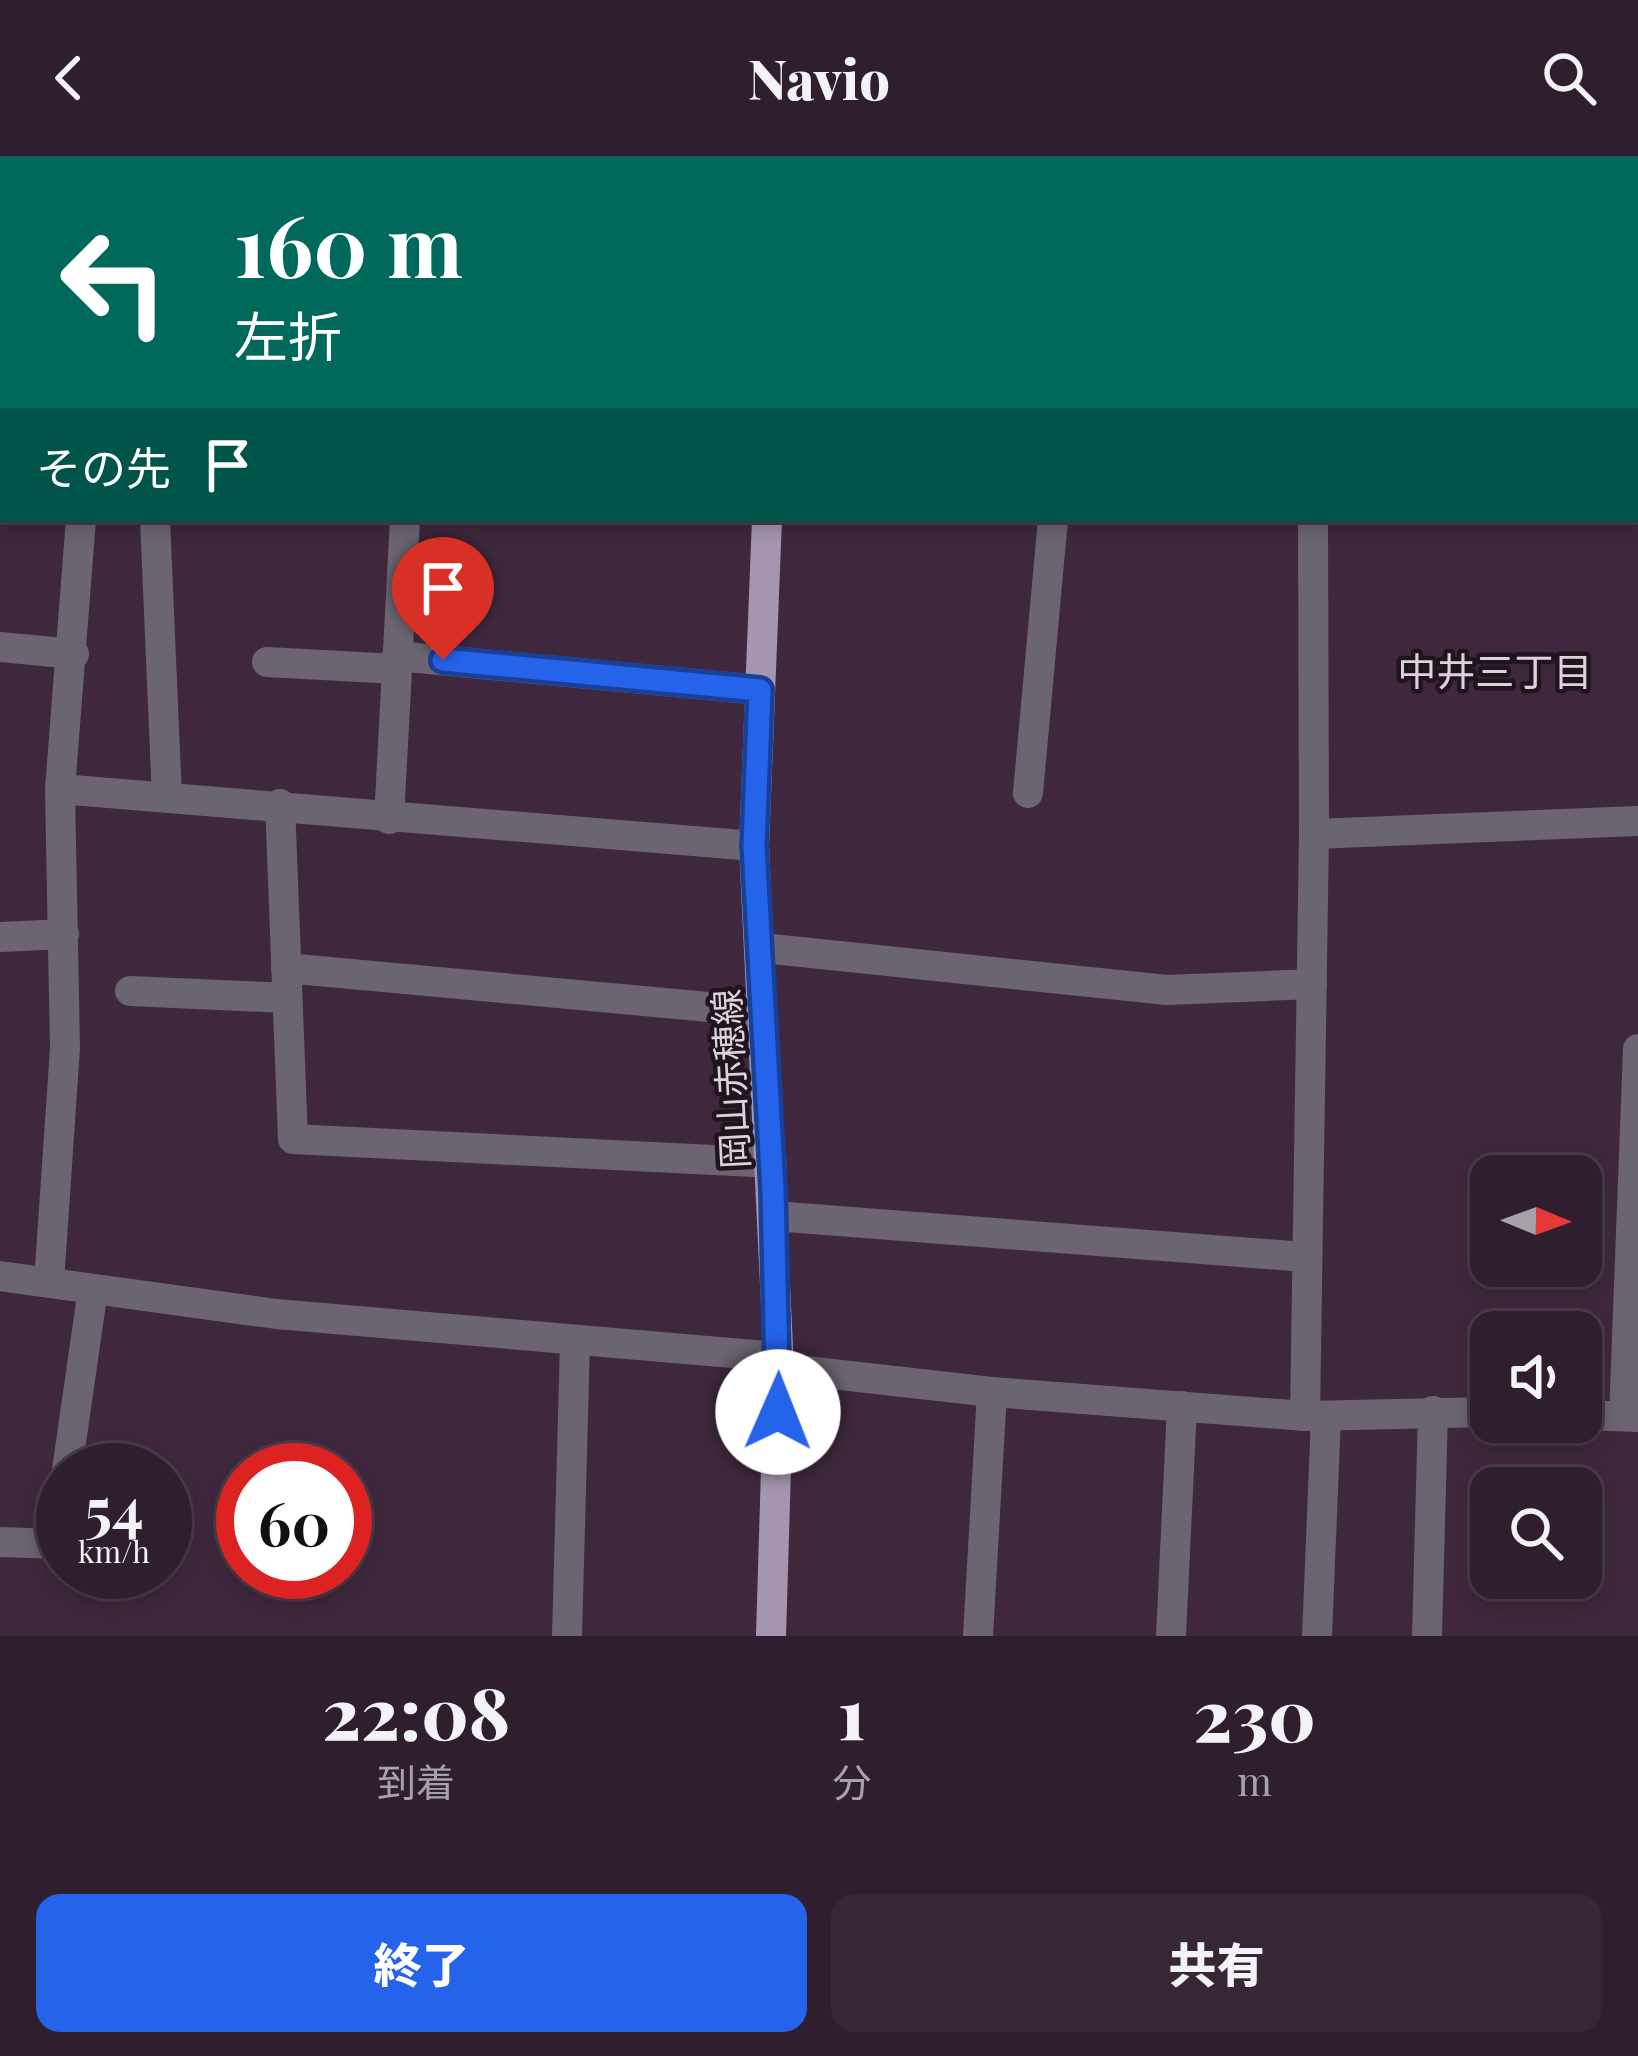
<!DOCTYPE html>
<html lang="ja">
<head>
<meta charset="utf-8">
<style>
  body { margin:0; font-family:"Playfair Display","Noto Sans JP",serif; background:#372736; color:#f1f3f6; height:100vh; display:flex; flex-direction:column; font-size:45px; white-space:nowrap }
  * { box-sizing:border-box; margin:0 }
  p { font-size:39px; color:#a7a2aa }
  .icon { flex:none; width:66px; height:66px; fill:none; stroke:currentColor; stroke-width:2; stroke-linecap:round; stroke-linejoin:round }
  .map { position:relative; height:1480px; overflow:hidden }
  .side { display:flex; flex-direction:column; background:#2f1e2e; flex:1 }
  .side>* { flex:none }
  .guide { position:absolute; left:0px; top:0px; width:1638px; height:366px; box-shadow:0 6px 18px #0003,0 0 0 3px #4a3c4a; background:#00695c; color:#fff; overflow:hidden }
  .needle { width:78px; rotate:91deg }
  .buttons { position:absolute; left:1470px; top:999px; display:grid; gap:24px }
  .buttons a { display:grid; place-items:center; width:132px; height:132px; border-radius:24px; background:#2f1e2e; box-shadow:0 6px 18px #0003,0 0 0 3px #4a3c4a; font-size:60px }
  .speed { position:absolute; left:36px; top:1287px; display:flex; gap:24px; font-size:60px; font-weight:700; text-align:center }
  .speed>* { display:grid; place-content:center; width:156px; height:156px; border-radius:50%; background:#2f1e2e; box-shadow:0 6px 18px #0003,0 0 0 3px #4a3c4a; line-height:1 }
  .speed small { font-size:30px; font-weight:400 }
  .speed .limit { border:18px solid #d22; background:#fff; color:#111 }
  .pin { position:absolute; display:grid; place-items:center; width:102px; height:102px; color:#fff; margin:-123px -51px; border-radius:50% 50% 50% 0; rotate:-45deg; box-shadow:0 0 12px #0007 }
  .pin .icon { rotate:45deg }
  .me { position:absolute; width:132px; margin:-66px; rotate:1deg; stroke-linejoin:round; filter:drop-shadow(0 0 9px #0008) }
  .turn { display:flex; align-items:center; gap:42px; height:252px; padding:0 36px; font-size:54px }
  .turn .icon { width:156px; height:156px; stroke-width:2.5 }
  .turn b { display:block; font-size:84px; line-height:102px }
  .then { display:flex; align-items:center; height:114px; padding:0 36px; background:#0003; gap:24px; font-size:45px }
  .eta { display:flex; justify-content:space-evenly; align-items:center; height:204px; text-align:center }
  .eta b { font-size:72px; font-weight:800; line-height:84px }
  .cta { display:flex; gap:24px; margin-top:auto; padding:24px 36px }
  .cta a { flex:1; height:138px; border-radius:24px; background:#2563eb; color:#fff; font-size:48px; font-weight:800; line-height:138px; text-align:center }
  .cta a+a { background:#372736; color:#f1f3f6 }
  header { display:flex; justify-content:space-between; align-items:center; height:156px; padding:0 36px; background:#2f1e2e; font-size:54px; font-weight:800 }
  .map>svg:first-child { display:block }
</style>
</head>
<body>
<header><svg class="icon" aria-label="back" viewBox="0 0 24 24"><path d="M15 5l-7 7 7 7"/></svg>Navio<svg class="icon" aria-label="search" viewBox="0 0 24 24"><circle cx="10" cy="10" r="6"/><path d="M15 15l6 6"/></svg></header>
<div class="map">
<svg width="1638" height="1480" viewBox="0 0 1638 1480">
  <rect width="100%" height="100%" fill="#3f283d"/>
  <g fill="none" stroke-linecap="round" stroke-linejoin="round">
    <!-- street -->
    <g stroke="#6b6471" stroke-width="30">
      <path d="M1305,0V3"/>
      <path d="M49,3V0"/>
      <path d="M472,3V0"/>
      <path d="M0,68H3"/>
      <path d="M1635,211H1638"/>
      <path d="M81,363L60,633L754,690"/>
      <path d="M155,363L167,642"/>
      <path d="M0,491L74,498"/>
      <path d="M397,500L760,534"/>
      <path d="M267,506L397,513"/>
      <path d="M1028,637L1053,363"/>
      <path d="M280,648L293,983L772,1007"/>
      <path d="M389,663L405,363"/>
      <path d="M1314,678L1638,665"/>
      <path d="M0,781L64,778"/>
      <path d="M762,792L1167,834L1312,828"/>
      <path d="M286,812L763,856"/>
      <path d="M130,835L287,842"/>
      <path d="M774,1060L1305,1101"/>
      <path d="M0,1120L276,1158L779,1201"/>
      <path d="M49,1126L65,892L60,633"/>
      <path d="M779,1212L992,1236L1305,1260L1491,1256"/>
      <path d="M1581,1259L1638,1261"/>
      <path d="M1305,1260L1314,678L1313,363"/>
      <path d="M1624,1260L1638,893"/>
      <path d="M67,1314L93,1133"/>
      <path d="M0,1386L57,1388L63,1344"/>
      <path d="M567,1480L575,1187"/>
      <path d="M978,1480L992,1236"/>
      <path d="M1171,1480L1182,1250"/>
      <path d="M1317,1480L1326,1260"/>
      <path d="M1427,1480L1433,1255"/>
    </g>
    <!-- primary -->
    <g stroke="#a595b0" stroke-width="30">
      <path d="M779,3V0"/>
      <path d="M767,363L754,690L779,1212L771,1480"/>
    </g>
  </g>
  <g fill="none" stroke-linecap="round" stroke-linejoin="round">
    <!-- route casing -->
    <g stroke="#184099" stroke-width="30">
      <path id="route" d="M443,504L760,534L754,690L773,1034L778,1256"/>
    </g>
    <!-- route -->
    <use href="#route" stroke="#2563eb" stroke-width="21"/>
  </g>
  <g text-anchor="middle" dominant-baseline="central" stroke-width="9" stroke-linejoin="round" paint-order="stroke">
    <!-- street labels -->
    <g font-size="36" fill="#dfd0dd" stroke="#20151e">
      <text transform="translate(729 923) rotate(-93)">岡山赤穂線</text>
    </g>
    <!-- neighbourhood labels -->
    <g font-size="39" fill="#dfd0dd" stroke="#20151e">
      <text x="1495" y="514">中井三丁目</text>
    </g>
  </g>
</svg>
<div class="buttons">
<a><svg class="needle" viewBox="-14 -14 28 28"><path d="M0-13l5 13h-10z" fill="#e53935"/><path d="M0 13l5-13h-10z" fill="#a7a2aa"/></svg></a>
<a><svg class="icon" aria-label="sound" viewBox="0 0 24 24"><path d="M4 9h4l5-4v14l-5-4H4zM17 9q2 3 0 6"/></svg></a>
<a><svg class="icon" aria-label="search" viewBox="0 0 24 24"><circle cx="10" cy="10" r="6"/><path d="M15 15l6 6"/></svg></a>
</div>
<div class="speed"><div>54<small>km/h</small></div><div class="limit">60</div></div>
<div class="pin" style="left:443px;top:504px;background:#d93025"><svg class="icon" aria-label="arrive" viewBox="0 0 24 24"><path d="M6 21V4h12l-3 4 3 4H6"/></svg></div>
<svg class="me" style="left:778px;top:1256px" viewBox="-20 -20 40 40"><circle r="19" fill="#fff"/><path d="M0-13L10 11 0 6-10 11z" fill="#2563eb"/></svg>
<div class="guide">
<div class="turn"><svg class="icon" aria-label="left" viewBox="0 0 24 24"><path d="M17 20v-9H6M10 6l-5 5 5 5"/></svg><div><b>160 m</b>左折</div></div>
<div class="then">その先<svg class="icon" aria-label="arrive" viewBox="0 0 24 24"><path d="M6 21V4h12l-3 4 3 4H6"/></svg></div>
</div>
</div>
<section class="side">
<div class="eta">
<div><b>22:08</b><p>到着</p></div>
<div><b>1</b><p>分</p></div>
<div><b>230</b><p>m</p></div>
</div>
<div class="cta"><a>終了</a><a>共有</a></div>
</section>
</body>
</html>
